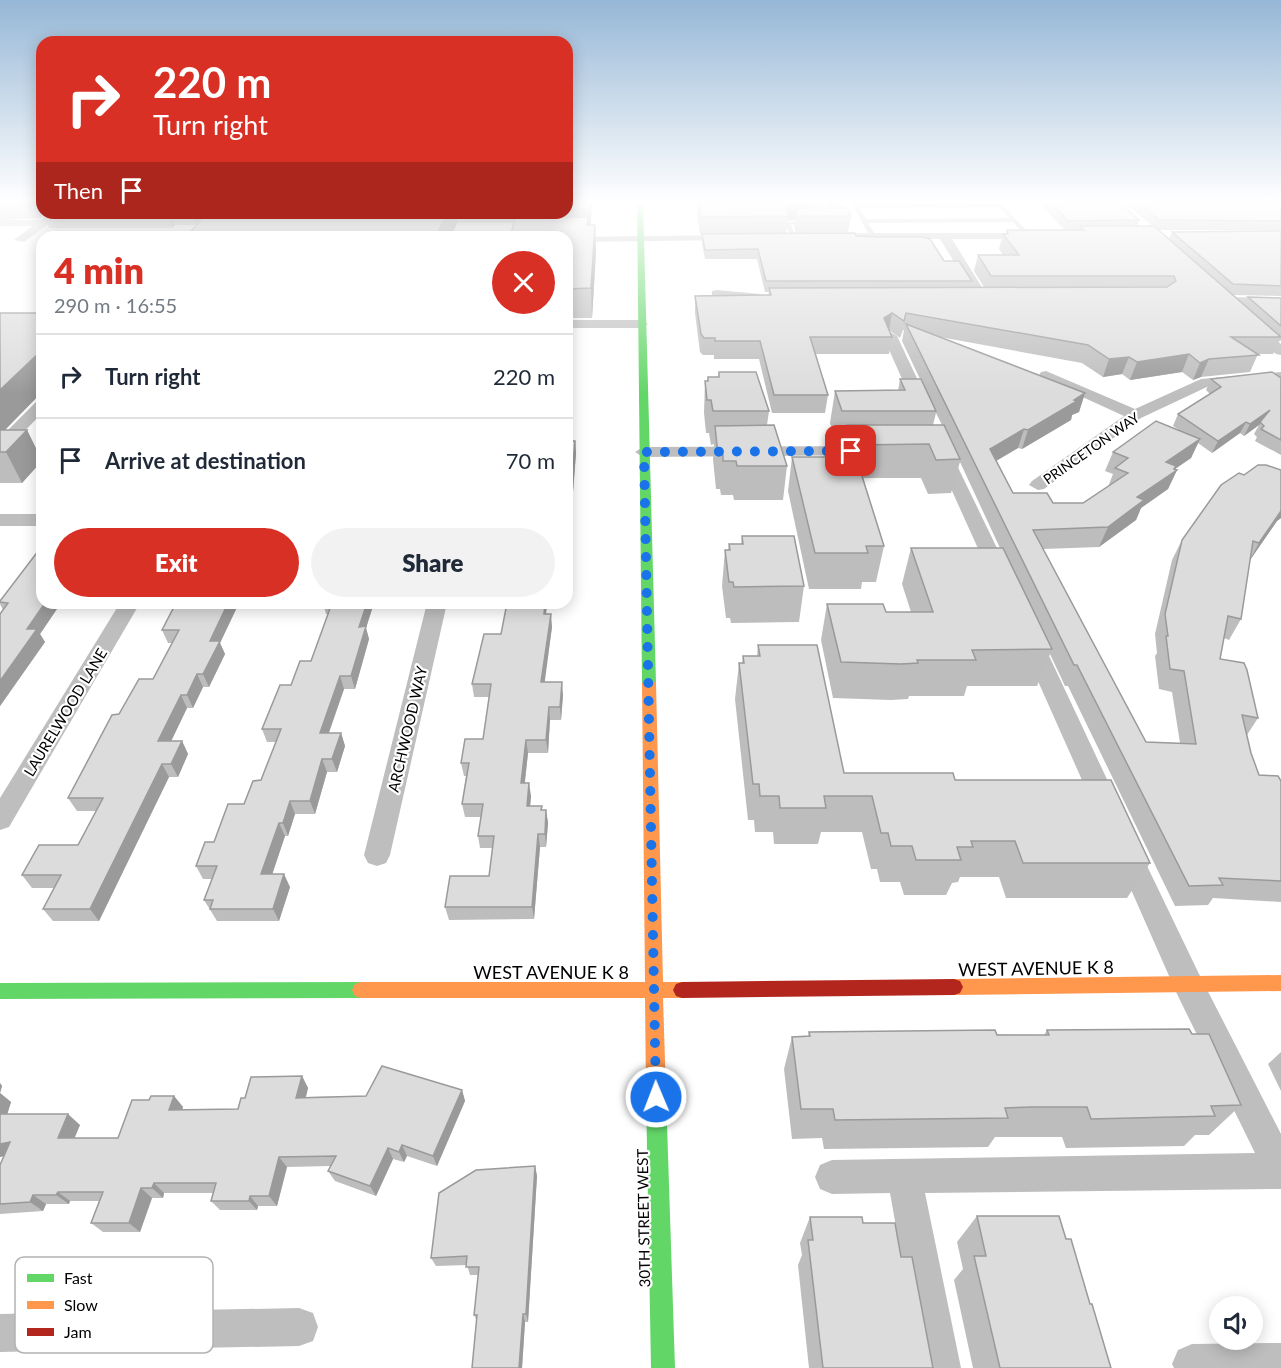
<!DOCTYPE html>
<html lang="en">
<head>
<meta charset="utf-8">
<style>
  body { margin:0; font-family:Lato,sans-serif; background:#f2f2f3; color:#1f2937; height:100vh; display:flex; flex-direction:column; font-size:22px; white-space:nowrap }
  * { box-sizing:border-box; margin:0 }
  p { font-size:20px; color:#747a83 }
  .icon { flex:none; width:33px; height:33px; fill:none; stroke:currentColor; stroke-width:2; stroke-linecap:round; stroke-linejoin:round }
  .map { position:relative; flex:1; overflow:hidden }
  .drawer { position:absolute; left:36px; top:231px; width:537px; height:378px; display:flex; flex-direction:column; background:#fff; border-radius:18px; box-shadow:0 3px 15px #0003 }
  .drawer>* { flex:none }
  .banner { position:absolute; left:36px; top:36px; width:537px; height:183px; border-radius:18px; box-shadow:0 3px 15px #0003; background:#d93025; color:#fff; overflow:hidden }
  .tools { position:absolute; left:1209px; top:1296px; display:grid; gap:12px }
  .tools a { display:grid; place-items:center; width:54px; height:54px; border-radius:50%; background:#fff; box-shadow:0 3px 15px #0003; font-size:30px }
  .pin { position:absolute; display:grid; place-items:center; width:51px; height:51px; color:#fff; margin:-26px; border-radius:12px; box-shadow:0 3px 9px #0006 }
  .me { position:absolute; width:66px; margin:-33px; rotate:359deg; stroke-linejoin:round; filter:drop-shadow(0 0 4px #0008) }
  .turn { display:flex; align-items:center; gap:21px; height:126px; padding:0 18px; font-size:27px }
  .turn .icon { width:78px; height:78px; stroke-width:2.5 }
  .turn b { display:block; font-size:42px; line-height:51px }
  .then { display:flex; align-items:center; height:57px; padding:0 18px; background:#0003; gap:12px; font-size:22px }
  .round { display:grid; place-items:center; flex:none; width:63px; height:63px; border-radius:32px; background:#f2f2f3 }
  .head { display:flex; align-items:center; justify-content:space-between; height:102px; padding:0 18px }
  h1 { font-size:36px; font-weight:800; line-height:45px; color:#d93025 }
  .primary-button { display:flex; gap:12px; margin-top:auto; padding:12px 18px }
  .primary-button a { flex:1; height:69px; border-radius:36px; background:#d93025; color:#fff; font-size:24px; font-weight:800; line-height:69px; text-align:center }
  .primary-button a+a { background:#f2f2f3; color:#1f2937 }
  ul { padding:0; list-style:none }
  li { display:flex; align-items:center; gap:18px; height:84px; padding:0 18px; border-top:2px solid #e0e1e3 }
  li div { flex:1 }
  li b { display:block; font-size:22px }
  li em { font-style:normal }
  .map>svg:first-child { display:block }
</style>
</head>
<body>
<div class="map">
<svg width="1281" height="1368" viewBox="0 0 1281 1368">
  <rect width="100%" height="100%" fill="#fff"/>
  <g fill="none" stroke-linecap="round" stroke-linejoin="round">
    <!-- lane -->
    <g fill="#bebebe" fill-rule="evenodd">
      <path d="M1000,203L1031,235V237H1027L1013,222L868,223L876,236L873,238L870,236L853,206L856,204ZM999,207L1010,218L866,219L860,208Z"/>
      <path d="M809,218L811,221L791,225L795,236L790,237L786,223Z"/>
    </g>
    <!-- street -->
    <g fill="#bebebe" fill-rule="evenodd">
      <path d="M51,213H63L24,242L14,240L32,226H0V220H41Z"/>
      <path d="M829,233H1033L1039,236L1033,239H952L988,297L982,301L976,297L940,239L825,238L823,236Z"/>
      <path d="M737,235V239L733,240L567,242V237H563Z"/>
      <path d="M717,290L760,294L766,298L760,302L712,297V291Z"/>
      <path d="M1225,297L1281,298V306L1220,304V298Z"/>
      <path d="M567,320H641L648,324L641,328H567Z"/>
      <path d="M1254,323L1281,344V355L1276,354L1249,330V324Z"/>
      <path d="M890,332L897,336L930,406L928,409H916L914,406L883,336Z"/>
      <path d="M1046,371L1135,409L1201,379L1281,372V380L1209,386L1141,418L1044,489L1038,490L1029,485L1032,481L1124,416L1041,378L1039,375L1041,372Z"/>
      <path d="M42,399V413L14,442L0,444V434H4L37,401Z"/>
      <path d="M873,446L881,451L879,455L643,457L635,452L643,447Z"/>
      <path d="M942,446L950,451L1010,575L1007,579H993L990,575L934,451Z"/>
      <rect x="0" y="514" width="42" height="12"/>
      <path d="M120,603H140L9,827L0,830V798Z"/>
      <path d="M427,603H447L390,855L386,863L377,866L368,863L364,855Z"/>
      <path d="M1032,636L1040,638L1043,643L1120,807L1116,814L1107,817L1098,814L1094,807L1021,643L1024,638Z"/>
      <path d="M1127,840L1136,843L1199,974L1281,1134V1189L925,1193L961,1368H921L890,1193L832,1194L820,1189L815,1177L820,1165L832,1160L1255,1153L1177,994L1114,851L1118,843Z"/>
      <path d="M299,1308L313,1313L318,1327L313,1341L299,1346L0,1352V1314Z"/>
      <path d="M1281,1343V1368H1174L1172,1364L1178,1350L1192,1344Z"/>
    </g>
    <!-- fast -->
    <g fill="#63d668" fill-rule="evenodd">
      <path d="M637,202H643L656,683L649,688L642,683Z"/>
      <path d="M361,982L367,984L370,990L367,996L361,998L0,999V983Z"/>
      <path d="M656,1083L663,1086L666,1093L675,1368H651L646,1093L649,1086Z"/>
    </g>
    <!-- slow -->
    <g fill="#ff974d" fill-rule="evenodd">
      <path d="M649,678L656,683L663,982H682L688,984L691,990L688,996L682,998H663L666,1093L663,1100L656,1103L649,1100L646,1093L645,998H361L355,996L352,990L355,984L361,982H645L642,683Z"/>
      <path d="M1281,975V991L954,995L948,993L945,987L948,981L954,979Z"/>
    </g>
    <!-- jam -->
    <path fill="#b3261e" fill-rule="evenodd" d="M954,979L960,981L963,987L960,993L954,995L682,998L676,996L673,990L676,984L682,982Z"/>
  </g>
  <!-- wall -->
  <g fill="#bdbdbd" fill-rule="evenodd">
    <path d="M0,202H42V213H208L195,225H175L172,228H49L44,216L40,218L0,220Z"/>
    <path d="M567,202H592L591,225H595L596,252L592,318H567V237H185L209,213H567ZM457,223H514L510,236H452Z"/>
    <path d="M698,202H842V208L851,216L848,232L796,233L794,227L795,219L788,221L786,233L700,234L697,215Z"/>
    <path d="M1038,202H1119L1139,220L1137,226H1152L1125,202H1281V230H1158L1169,239L1172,232L1281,231V296L1233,295L1244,305L1248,297L1281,298V341L1280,340L1273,354H1258L1250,372L1201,377L1193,380L1182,372L1130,380L1122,374L1103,377L1082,363L940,337L1085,393L1079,412L1072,415L1071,420L1022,449L1018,448L996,461L1013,493L1053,503H1083L1108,487L1113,474L1105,471L1113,452L1179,430L1173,426L1178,414L1210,394L1206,390L1211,379L1281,378V455L1255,441L1257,437L1254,434L1259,425L1244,436L1240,433L1212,453L1198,443L1191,458L1175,469L1177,470L1168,489L1141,508L1136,520L1099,547L1043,549L1146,742L1180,743L1172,692L1159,689L1155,656L1157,653L1155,634L1172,560L1182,540L1244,475L1281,470V518L1277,521L1250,560L1241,619L1229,640L1224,638L1220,659L1258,718L1247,735L1251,753L1259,775L1281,781V902L1213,898L1208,905L1175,906L1068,686H1065L1050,654L1037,686H967L964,696H909L908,699L891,700L833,698L821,640L827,604L886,612H911L902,584L911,548H1000L960,462L951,493L928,494L921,478H863L884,546L876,582H862L861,589H809L788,491L792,457H842L844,444H837L830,423L835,391H898L900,379H920L902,341L904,330H903L900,338L889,330L892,337L889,354H816L828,395L825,413H772L759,359H714V355H703L700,352L695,313V296L768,295L769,292H765L757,259H705L702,244V234L856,236L944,261L972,281L970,287H984L974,271L978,255H1003L999,249L1003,234H1006L1007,230H1065ZM936,413L942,425H933Z"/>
    <path d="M0,313L42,392L5,430H27L42,460L22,483H0Z"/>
    <path d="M719,372L769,411L767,425L787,466L783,500H734L733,495H721L720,489H716L713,459L714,444L711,445L709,433H706L704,413L705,381H707L708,377H718Z"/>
    <path d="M567,441H575L576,453L573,492H567Z"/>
    <path d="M742,536L804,586L799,622L731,623L730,618H726L722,586L725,550H728L729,544H741Z"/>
    <path d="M0,601L61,603L40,634L45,642L0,706V614L3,610L0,604Z"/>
    <path d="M176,603H239L220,643L225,654L209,687H203L193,708H187L171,741H182L188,754L178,777H169L99,921H53L43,909L54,888H32L22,875L78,845L96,811H77L68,798L119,714L153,679L172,643H168L162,630Z"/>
    <path d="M323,603H374L366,628L369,639L355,689H344L329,733H341L345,746L337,772H327L315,814H295L288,836H285L272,874L290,887L279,921H217L204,900L212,879H203L196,866L244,804L261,780L276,742H267L262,729L291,685L311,661L328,614H326Z"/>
    <path d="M507,603H547L546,614L552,627L544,682L563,695L561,720H550L548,753H528L525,783L531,796L530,806H542V810H546L548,823L546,847H540L534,919L449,920L445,907L489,876L493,848H480L478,836L481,817H465L462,804L466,776H464L461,763L483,739L489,697H474L472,684L501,634Z"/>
    <path d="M758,645L844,773L955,780L1150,863L1127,898H1006L999,877H960L958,882L952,883L946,895H904L900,882H880L877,869H871L862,832H821L818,844H774L773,832H755L754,820H748L735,699L739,663H742L743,656H757Z"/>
    <path d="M1047,1030L1241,1105L1209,1135H1195L1184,1146L1066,1148L1062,1137H995L988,1147L824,1149L822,1138L792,1139L784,1069L792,1037L808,1036L809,1032L1044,1035Z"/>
    <path d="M1281,1052V1091L1268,1064Z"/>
    <path d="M302,1076L308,1088L306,1097L366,1096L462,1090L465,1101L437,1166L407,1156L404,1162L393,1159L376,1196L335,1181L328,1171L331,1166L287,1167L277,1206H258L257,1210H220L211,1201L214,1193H164L163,1198H152L140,1232H103L91,1223L99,1201H70L69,1204H46L43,1211L0,1214V1165L4,1156L0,1157V1083L2,1086L0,1093L11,1102L7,1114L80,1125L74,1138H118L149,1100L174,1096L183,1107L182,1110L238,1109L245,1098Z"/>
    <path d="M535,1166L537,1176L528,1322H525L522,1368H472L477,1321L474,1315L478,1275H470L467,1265L436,1266L431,1258Z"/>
    <path d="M977,1216L1066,1239L1090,1304L1111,1368H973L954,1280L963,1269L957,1242Z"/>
    <path d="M810,1217L863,1223L901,1257L933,1368H809L798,1265L802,1255L800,1243Z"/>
  </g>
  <!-- shaded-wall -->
  <g fill="#9a9a9a">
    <path d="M34,202H38L44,216L40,218Z"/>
    <path d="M589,202H592L590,235L559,213H567V210Z"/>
    <path d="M799,202H811L810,216L796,210L795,219L788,221V216L786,206Z"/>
    <path d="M167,213H171L175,225L172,228Z"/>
    <path d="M192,213H208L195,225Z"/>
    <path d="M447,213H456L457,223L451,237L436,236Z"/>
    <path d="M595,225L596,252L592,318L591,288Z"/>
    <path d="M280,234L281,237H266L268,235Z"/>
    <path d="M892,313L889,330L884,318Z"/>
    <path d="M42,350V392L3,432H0V390Z"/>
    <path d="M1189,354L1182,372L1130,380L1137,362Z"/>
    <path d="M1129,357L1122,374L1103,377L1109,359Z"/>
    <path d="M1209,359L1201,377L1193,380L1200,363Z"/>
    <path d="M1085,393L1079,412L1072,415L1071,420L1022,449L1028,430Z"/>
    <path d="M1270,410L1259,425L1244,436L1250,424Z"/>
    <path d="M1246,422L1240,433L1212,453L1218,441Z"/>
    <path d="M1024,429L1018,448L984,468L990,449Z"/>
    <path d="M27,430L42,461L22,483L6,452Z"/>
    <path d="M1200,439L1191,458L1175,469L1174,471L1177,470L1168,489L1141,508L1136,520L1099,547L1108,527L1137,497L1166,462Z"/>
    <path d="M575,441L576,453L573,492L572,479Z"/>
    <path d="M1281,511V518L1277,521L1248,563L1259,543Z"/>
    <path d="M45,603H61L40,634L45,642L0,706V681L27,629Z"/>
    <path d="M228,603H239L220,643L225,654L209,687L203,674L210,641Z"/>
    <path d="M367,603H374L366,628L369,639L355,689L351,676L359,627Z"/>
    <path d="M545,603H547L545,627L544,614Z"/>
    <path d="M551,614L552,627L543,695L541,682Z"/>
    <path d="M197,674L203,687L193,708L187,695Z"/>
    <path d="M340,676L344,689L324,746L320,733Z"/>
    <path d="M562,682L563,695L561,720L560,707Z"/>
    <path d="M181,695L187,708L165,754L158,741Z"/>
    <path d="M549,707L550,720L548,753L546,740Z"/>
    <path d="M341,733L345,746L337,772L332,759Z"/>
    <path d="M526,740L528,753L523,796L521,783Z"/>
    <path d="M182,741L188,754L178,777L171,764Z"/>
    <path d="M322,759L327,772L315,814L310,801Z"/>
    <path d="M162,764L169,777L99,921L90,909Z"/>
    <path d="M529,783L531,796L529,819L527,806Z"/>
    <path d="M290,801L295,814L288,836L283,823Z"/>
    <path d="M546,810L548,823L546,847L545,834Z"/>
    <path d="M279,823L285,836L268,887L261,874Z"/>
    <path d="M538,834L540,847L534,919L532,907Z"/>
    <path d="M284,874L290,887L279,921L273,909Z"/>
    <path d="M302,1076L308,1088L303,1108L296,1098Z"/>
    <path d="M0,1083L2,1086L0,1093L11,1102L4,1125L0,1122Z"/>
    <path d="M462,1090L465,1101L437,1166L433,1156Z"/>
    <path d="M174,1096L183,1107L179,1120L169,1110Z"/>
    <path d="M68,1114L80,1125L70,1149L58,1138Z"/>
    <path d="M10,1142L23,1152L0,1157V1144Z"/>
    <path d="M402,1145L407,1156L404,1162L399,1152Z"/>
    <path d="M388,1148L393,1159L376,1196L370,1186Z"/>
    <path d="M279,1157L287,1167L277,1206L269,1196Z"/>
    <path d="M535,1166L537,1176L528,1322L526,1314Z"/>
    <path d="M154,1183L164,1193L163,1198L152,1188Z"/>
    <path d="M141,1188L152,1198L140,1232L129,1223Z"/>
    <path d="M58,1192L70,1201L69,1204L56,1195Z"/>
    <path d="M33,1195L46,1204L43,1211L30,1202Z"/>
    <path d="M250,1196L258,1206L257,1210L249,1201Z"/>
    <path d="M523,1314L525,1322L522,1368H519Z"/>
  </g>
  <!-- building -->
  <g fill="#dcdcdc" stroke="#9a9a9a" stroke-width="1.5">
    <path d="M567,202H589V208L567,210Z"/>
    <path d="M698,202H799L786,206L788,216L701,217Z"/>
    <path d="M813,202H828L826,204L831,208H847L851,216H798L796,210L816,206Z"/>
    <path d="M1050,202H1119L1139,220L1068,221Z"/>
    <path d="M1139,202H1281V221L1159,220Z"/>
    <path d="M209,213H447L436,236H510L517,213H561L566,218L588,217L587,225H595L591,288L567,289V237H336L338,234H280L268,235L266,237H185Z"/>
    <path d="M1080,226H1154L1281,337H1231L1259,355L1209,359L1200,363L1189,354L1137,362L1129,357L1109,359L1088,345L906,313L904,321L892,313L884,318L892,337H810L828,395H774L760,341H715V338H704L701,334L695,296L771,295L769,288L1167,287L1176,281L1174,276H991L978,255H1019L1003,234H1008L1007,230H1084Z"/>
    <path d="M1281,231V286L1233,284L1172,232Z"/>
    <path d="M855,233L856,236L879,237H922L930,239L944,261H959L972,281H766L758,249L705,250L702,234Z"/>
    <path d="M1248,297L1281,298V326Z"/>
    <path d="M0,313H42V350L0,390Z"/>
    <path d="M906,324L1085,393L1074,400L1077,401L1028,430L1024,429L990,449L1013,493H1047L1053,503H1083L1128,473L1115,468L1128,458L1113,452L1156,421L1200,439L1166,462L1176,466L1174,469L1177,470L1137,497L1144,500L1108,527L1033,530L1146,742L1196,744L1184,671L1170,669L1166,636H1168L1165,614L1182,540L1221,485L1239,473L1244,475L1258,465H1266L1281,470V511L1259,543L1253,541L1241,619L1228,616L1220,659L1244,663L1247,670L1258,718L1242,715L1251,753L1259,775L1278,776L1281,781V881L1219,878L1223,885L1189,886L1077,665H1074Z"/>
    <path d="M719,372H756L769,411H713L711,400H707L705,381H708V377H719Z"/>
    <path d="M1272,372L1281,378V440L1261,429L1264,426L1260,422L1270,410L1250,424L1246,422L1218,441L1178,414L1221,387L1211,379Z"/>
    <path d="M900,379H921L936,411H842L835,391L905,390Z"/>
    <path d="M774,425L787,466H737L736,461H723V455H718L715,426Z"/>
    <path d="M847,425H944L960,459L936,460L929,444L854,445Z"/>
    <path d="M0,430H27L6,452H0Z"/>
    <path d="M567,441H575L572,479H567Z"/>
    <path d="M792,457H856L884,546H866L868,553H815Z"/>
    <path d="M742,536H794L804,586L734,587L733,582H729L725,550H730L729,544H743Z"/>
    <path d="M42,546V603H45L27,629H37L0,681V614L8,603L0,602V601Z"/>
    <path d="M911,548H1003L1052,649L972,650L976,660H917L918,663L901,664L841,662L827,604H883L886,612H933Z"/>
    <path d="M176,603H228L210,641H220L203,674H197L187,695H181L158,741H182L171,764H162L90,909H43L61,875H22L39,845H78L103,798H68L112,715L119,714L139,679H153L179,630H162Z"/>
    <path d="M332,603H367L359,627L366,626L351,676H340L320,733H341L332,759H322L310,801H290L283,823H279L261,874H284L273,909H210L213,900H204L217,866H196L205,842H214L228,804H244L253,781L261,780L281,729H262L280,685H291L300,661H311Z"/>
    <path d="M507,603H545L544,614H551L541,682H562L560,707H549L546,740H526L521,783H529L527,806H542L541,810H546L545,834H538L532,907H445L450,876H489L494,836H478L483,804H462L469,763H461L465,739H483L491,684H472L484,634H501Z"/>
    <path d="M758,645H817L844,773H953L955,780H1111L1150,863H1023L1015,841H971L973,847H957L961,860H916L912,846H891L888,833H881L872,796H824L826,808H780L779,796H760L759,784H753L739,663H744L743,656H760Z"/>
    <path d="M1189,1029L1192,1034H1209L1241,1105L1211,1106L1215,1116L1091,1119L1087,1107H1032L1005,1108L1008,1118L835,1120L833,1109H801L792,1037L810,1036L809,1032L995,1030L997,1035H1049L1047,1030Z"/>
    <path d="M382,1066L462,1090L433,1156L402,1145L399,1152L388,1148L370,1186L328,1171L336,1156L279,1157L269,1196H250L249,1201H211L216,1183H154L152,1188H141L129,1223H91L103,1192H58L56,1195H33L30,1202L0,1204V1165L10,1142L0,1144V1114H68L58,1138H118L132,1100H149L151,1096H174L169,1110L238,1109L241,1098H245L251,1077L302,1076L296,1098L366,1096Z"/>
    <path d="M535,1166L526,1314H523L519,1368H472L477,1315H474L479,1267H466L467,1256L431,1258L439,1193L476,1170Z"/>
    <path d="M977,1216H1059L1066,1239H1071L1090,1304H1092L1111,1368H1000L974,1256H986Z"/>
    <path d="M810,1217H862L863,1223H895L901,1257H912L933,1368H823L808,1240H813Z"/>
  </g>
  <!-- sky -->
  <linearGradient id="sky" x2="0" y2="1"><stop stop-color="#96b7d6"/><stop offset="0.51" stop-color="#fff"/><stop offset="1" stop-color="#fff" stop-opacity="0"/></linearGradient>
  <rect width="1281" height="394" fill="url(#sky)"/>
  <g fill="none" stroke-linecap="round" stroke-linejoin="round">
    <!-- route -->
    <path stroke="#1a73e8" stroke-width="10" stroke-dasharray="0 18" d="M656,1097L644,452L851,451"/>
  </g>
  <g text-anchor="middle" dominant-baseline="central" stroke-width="4.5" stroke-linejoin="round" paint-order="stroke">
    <!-- far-street labels -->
    <g font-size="14" fill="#000" stroke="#fff">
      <text transform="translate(1091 448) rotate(-35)">PRINCETON WAY</text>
    </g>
    <!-- street labels -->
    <g font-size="15" fill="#000" stroke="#fff">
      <text transform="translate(65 712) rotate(-59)">LAURELWOOD LANE</text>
      <text transform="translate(407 729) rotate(-77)">ARCHWOOD WAY</text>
      <text transform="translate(643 1218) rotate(-91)">30TH STREET WEST</text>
    </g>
    <!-- near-street labels -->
    <g font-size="18" fill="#000" stroke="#fff">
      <text transform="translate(1036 968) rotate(-1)">WEST AVENUE K 8</text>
      <text x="551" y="972">WEST AVENUE K 8</text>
    </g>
  </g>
  <!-- legend -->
  <rect x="15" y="1257" width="198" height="96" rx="9" fill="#fff" stroke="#b2b2b2" stroke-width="1.5"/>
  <rect x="27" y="1274" width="27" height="8" fill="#63d668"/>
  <rect x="27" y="1301" width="27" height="8" fill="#ff974d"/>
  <rect x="27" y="1328" width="27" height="8" fill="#b3261e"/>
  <g font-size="16" fill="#000">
    <text x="64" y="1284">Fast</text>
    <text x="64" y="1311">Slow</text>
    <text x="64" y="1338">Jam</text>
  </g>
</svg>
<div class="tools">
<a><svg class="icon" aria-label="sound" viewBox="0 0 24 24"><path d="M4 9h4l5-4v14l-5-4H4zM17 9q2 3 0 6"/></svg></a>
</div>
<div class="pin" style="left:851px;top:451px;background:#d93025"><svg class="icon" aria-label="arrive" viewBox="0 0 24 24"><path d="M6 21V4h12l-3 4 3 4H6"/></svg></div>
<svg class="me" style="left:656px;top:1097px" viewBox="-20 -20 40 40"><circle r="17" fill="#1a73e8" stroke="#fff" stroke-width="3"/><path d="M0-11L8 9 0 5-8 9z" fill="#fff"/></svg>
<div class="banner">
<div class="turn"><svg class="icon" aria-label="right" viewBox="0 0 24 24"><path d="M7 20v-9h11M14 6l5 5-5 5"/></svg><div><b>220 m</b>Turn right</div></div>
<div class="then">Then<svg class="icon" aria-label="arrive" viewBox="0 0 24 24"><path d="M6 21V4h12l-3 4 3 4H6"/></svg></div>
</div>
<section class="drawer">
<div class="head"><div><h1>4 min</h1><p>290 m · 16:55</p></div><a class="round" style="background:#d93025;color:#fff"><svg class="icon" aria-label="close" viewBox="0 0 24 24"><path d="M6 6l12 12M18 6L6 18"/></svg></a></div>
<ul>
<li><svg class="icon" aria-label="right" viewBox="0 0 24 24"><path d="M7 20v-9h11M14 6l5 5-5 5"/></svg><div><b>Turn right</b></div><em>220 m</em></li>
<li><svg class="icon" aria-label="arrive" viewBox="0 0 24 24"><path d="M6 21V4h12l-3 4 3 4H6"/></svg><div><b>Arrive at destination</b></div><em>70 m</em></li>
</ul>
<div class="primary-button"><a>Exit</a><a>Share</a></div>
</section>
</div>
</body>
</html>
